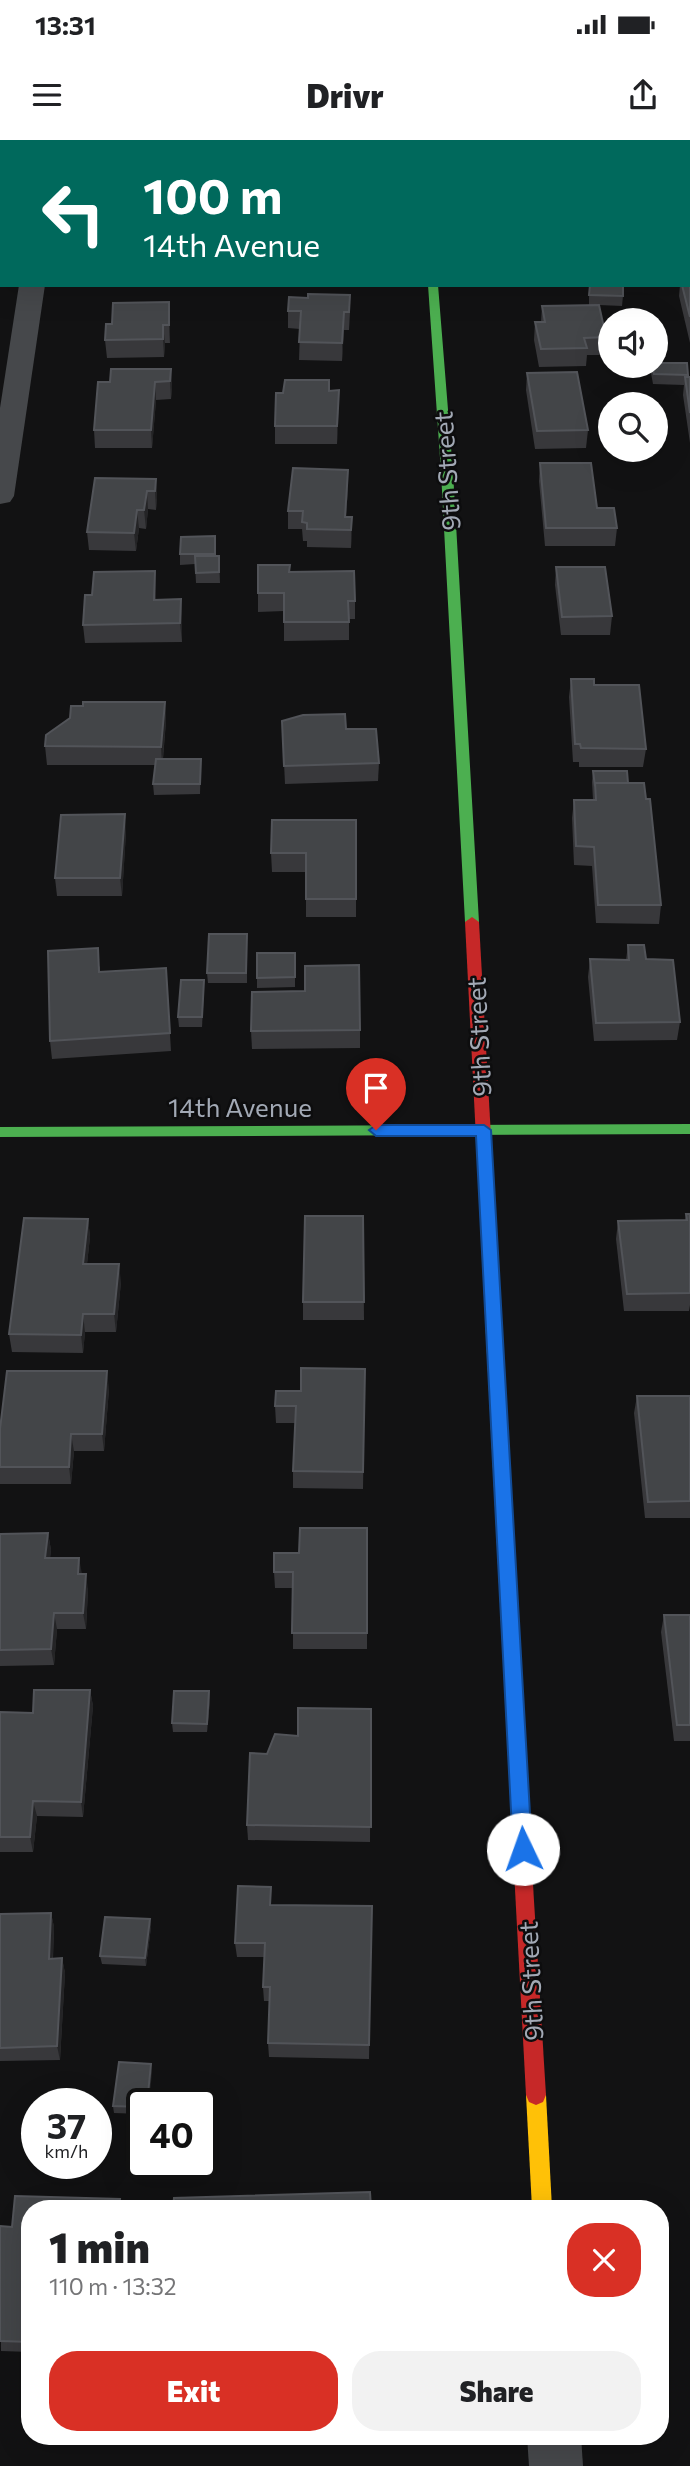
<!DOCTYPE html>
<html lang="en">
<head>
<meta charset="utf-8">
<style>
  body { margin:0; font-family:Commissioner,sans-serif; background:#f2f2f2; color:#202124; height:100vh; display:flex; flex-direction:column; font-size:26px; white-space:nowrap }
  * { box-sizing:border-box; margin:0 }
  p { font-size:23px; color:#757577 }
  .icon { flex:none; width:38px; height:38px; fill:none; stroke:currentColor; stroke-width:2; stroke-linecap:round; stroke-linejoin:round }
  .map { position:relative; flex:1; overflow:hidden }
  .sheet { position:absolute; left:21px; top:2060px; width:648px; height:245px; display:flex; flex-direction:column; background:#fff; border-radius:28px; box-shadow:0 7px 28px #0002 }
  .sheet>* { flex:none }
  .guide { position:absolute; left:0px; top:0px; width:691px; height:147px; box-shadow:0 7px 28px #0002; background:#00695c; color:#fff; overflow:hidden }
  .controls { position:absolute; left:598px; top:168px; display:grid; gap:14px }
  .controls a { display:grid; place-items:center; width:70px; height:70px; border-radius:50%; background:#fff; box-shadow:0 7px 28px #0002; font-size:35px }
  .speed { position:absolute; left:21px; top:1948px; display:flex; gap:14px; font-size:35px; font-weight:700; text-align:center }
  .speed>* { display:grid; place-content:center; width:91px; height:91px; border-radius:50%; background:#fff; box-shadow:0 7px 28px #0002; line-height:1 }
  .speed small { font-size:18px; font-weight:400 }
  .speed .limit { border:4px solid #111; border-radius:10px; background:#fff; color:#111 }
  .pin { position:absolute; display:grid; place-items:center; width:60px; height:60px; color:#fff; margin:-72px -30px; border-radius:50% 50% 50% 0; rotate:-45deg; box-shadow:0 0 7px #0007 }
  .pin .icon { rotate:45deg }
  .me { position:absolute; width:77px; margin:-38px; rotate:357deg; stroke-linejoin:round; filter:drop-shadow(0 0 5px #0008) }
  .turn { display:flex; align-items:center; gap:24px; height:147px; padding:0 28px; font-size:32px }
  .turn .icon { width:91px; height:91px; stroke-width:2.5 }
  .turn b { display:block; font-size:49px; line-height:60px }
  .round { display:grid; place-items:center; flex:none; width:74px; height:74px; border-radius:28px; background:#f2f2f2 }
  .overview { display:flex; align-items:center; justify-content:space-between; height:119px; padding:0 28px }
  h1 { font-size:42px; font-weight:800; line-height:52px }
  .primary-button { display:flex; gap:14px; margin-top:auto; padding:14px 28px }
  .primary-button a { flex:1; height:80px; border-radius:28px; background:#d93025; color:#fff; font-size:28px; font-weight:800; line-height:80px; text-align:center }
  .primary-button a+a { background:#f2f2f2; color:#202124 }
  .status { display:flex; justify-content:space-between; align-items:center; height:49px; padding:0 35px; background:#fff; direction:ltr }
  .status svg { height:19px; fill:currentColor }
  header { display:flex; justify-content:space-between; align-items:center; height:91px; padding:0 28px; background:#fff; font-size:32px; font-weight:800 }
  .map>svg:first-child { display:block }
</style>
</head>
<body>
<div class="status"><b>13:31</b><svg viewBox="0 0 49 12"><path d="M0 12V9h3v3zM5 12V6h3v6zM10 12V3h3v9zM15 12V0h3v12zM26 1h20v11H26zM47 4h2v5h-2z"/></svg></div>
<header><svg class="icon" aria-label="menu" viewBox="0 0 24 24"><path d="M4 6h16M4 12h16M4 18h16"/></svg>Drivr<svg class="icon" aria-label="share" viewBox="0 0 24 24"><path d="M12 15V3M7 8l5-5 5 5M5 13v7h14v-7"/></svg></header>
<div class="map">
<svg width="690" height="2326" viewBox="0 0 690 2326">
  <rect width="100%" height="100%" fill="#121213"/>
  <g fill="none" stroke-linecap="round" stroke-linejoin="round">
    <!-- street -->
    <g fill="#46484b" fill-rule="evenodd">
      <rect x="44" y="0" width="24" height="2"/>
      <rect x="410" y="0" width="24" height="2"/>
      <path d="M19,145H45L14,356L10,362L0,364V268Z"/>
      <path d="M527,2296H581L583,2326H529Z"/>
    </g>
    <!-- fast -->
    <g fill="#4caf50" fill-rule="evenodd">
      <path d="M428,145H438L453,332L479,782L472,787L465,782L441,332Z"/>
      <path d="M690,984V994L0,997V987Z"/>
    </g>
    <!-- slow -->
    <g fill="#ffc107" fill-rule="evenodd">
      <path d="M493,1170L499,1172L501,1176L531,1712L529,1718L522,1721L515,1718L513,1712L485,1176L487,1172Z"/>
      <path d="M536,1945L543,1948L546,1955L552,2068H532L526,1955L529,1948Z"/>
    </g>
    <!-- jam -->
    <g fill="#c62828" fill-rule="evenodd">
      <path d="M472,777L479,782L501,1176L499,1180H487L485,1176L465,782Z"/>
      <path d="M522,1703L529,1706L531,1712L546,1955L543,1962L536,1965L529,1962L526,1955L513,1712L515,1706Z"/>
    </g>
  </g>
  <!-- wall -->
  <g fill="#38383b">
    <rect x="283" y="0" width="50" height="2"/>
    <path d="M677,0H690V12V2H678Z"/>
    <path d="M690,139V203L679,156L680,145H690Z"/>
    <path d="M589,145L623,156L622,166L599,165L606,197L605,215H587L586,226L539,227L534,200L535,182H541L542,166L589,165Z"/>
    <path d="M169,162L170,203H165L164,217L107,218L105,200L112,184Z"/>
    <path d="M288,171L350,172L349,190H344L342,221L299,220L300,189L288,188Z"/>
    <path d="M652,226H656L688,235V237H690V303L683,255L684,245L653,244L651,233Z"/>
    <path d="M171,229L172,247L171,259L156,260L152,308H95L94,290L110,242Z"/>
    <path d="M527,233L588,290L586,308L535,309L526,250Z"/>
    <path d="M339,250L337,304H275V286L329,251Z"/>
    <path d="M540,323L597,368L617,388L615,406H545L539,341Z"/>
    <path d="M156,339L157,357L156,370L148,369L146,389L139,388L136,411L89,410L87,392Z"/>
    <path d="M348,348L346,377H352L351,408L307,407V401H303L302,389H288V371Z"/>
    <path d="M215,396L216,416H219L220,443H196L195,424L180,425V414Z"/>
    <path d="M290,425V432L355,461V479H349V500L284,501V471L258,472V453Z"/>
    <path d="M556,427L612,476L610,495H561L555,445Z"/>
    <path d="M155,431L156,460L181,459L182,478V502L85,503L83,485L92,455Z"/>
    <path d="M571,539L646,609L643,627H579V622H573L569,557Z"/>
    <path d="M165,562L166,581L163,619H201L200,654L154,655L153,644L155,625H47L45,606L70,578L83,566Z"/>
    <path d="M282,581L346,589L379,623L378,641L285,644Z"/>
    <path d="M593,631L628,643L661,765L659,784L596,783L592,726L574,725L572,678L574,660H593L592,642Z"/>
    <path d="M356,680V777H306V732H272L271,713Z"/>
    <path d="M126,692L122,756H57L55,738Z"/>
    <path d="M247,804V843H208L207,833Z"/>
    <path d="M628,805L646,819L680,882L677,900L594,901L588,837L590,819L626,820Z"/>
    <path d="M257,813H295V847L257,848Z"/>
    <path d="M100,826V832L166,828L171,911L52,919L50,901Z"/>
    <path d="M204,840V851L202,887H179L178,877Z"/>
    <path d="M360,890V908L252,909L251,891Z"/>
    <path d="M686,1074H690V1165L689,1171H624L616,1099L618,1081L685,1080Z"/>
    <path d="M363,1076L364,1180H303V1162Z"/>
    <path d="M88,1079L90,1097L87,1124L121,1142L116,1192H85L83,1213L12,1212L9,1194Z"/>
    <path d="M365,1229L363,1349L293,1348V1331L295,1283H276L275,1266L301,1251Z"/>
    <path d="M109,1249L104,1311H74L71,1344H0V1289Z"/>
    <path d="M637,1256H690V1378H645L634,1273Z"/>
    <path d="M367,1388V1509H293V1448H275L274,1432Z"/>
    <path d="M48,1393L51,1410L50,1418L82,1434L88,1450L86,1489H57L54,1525L0,1526V1394Z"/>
    <path d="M664,1475H690V1601H674L661,1492Z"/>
    <path d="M90,1550L93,1566L83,1677L37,1676L33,1712H0V1572L33,1573Z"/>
    <path d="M209,1551L210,1560L207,1592H173L172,1583Z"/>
    <path d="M371,1569L370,1702L248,1700L247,1685L267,1614L298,1596Z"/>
    <path d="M271,1765L372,1766L369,1919L269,1917L268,1903L270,1861H264L263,1847L264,1817H237L235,1803Z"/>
    <path d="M51,1773L54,1787L53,1819L62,1818L65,1833L60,1920L0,1921V1774Z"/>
    <path d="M150,1779L151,1787L146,1826L102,1824L100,1816Z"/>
    <path d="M152,1932L142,1964V1974L114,1973L113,1966Z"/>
    <path d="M30,2068V2212L1,2211L0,2086L12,2087Z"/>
  </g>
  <!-- shaded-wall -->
  <g fill="#242426">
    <path d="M169,162L170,180V203L169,185Z"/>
    <path d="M344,172V190L342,221V203Z"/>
    <path d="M163,185L165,203L164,217L163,199Z"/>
    <path d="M171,229L172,247L171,259L170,241Z"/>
    <path d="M155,242L156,260L152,308L151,290Z"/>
    <path d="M339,250V268L337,304V286Z"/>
    <path d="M348,330V348L345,389V377Z"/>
    <path d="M156,339L157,357L156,370L155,351Z"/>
    <path d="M147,351L148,369L146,389L144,370Z"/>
    <path d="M137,370L139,388L136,411L134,393Z"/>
    <path d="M352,377V395L351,408V390Z"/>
    <path d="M155,431L156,449L155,478L154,460Z"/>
    <path d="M181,459L182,478V502L180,483Z"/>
    <path d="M165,562L166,581L162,625L161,607Z"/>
    <path d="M125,674L126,692L122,756L120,738Z"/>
    <path d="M88,1079L90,1097L85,1141L83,1124Z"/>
    <path d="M119,1124L121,1142L116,1192L114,1174Z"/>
    <path d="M83,1174L85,1192L83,1213L81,1195Z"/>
    <path d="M107,1231L109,1249L104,1311L102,1294Z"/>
    <path d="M71,1294L74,1311L71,1344L69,1327Z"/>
    <path d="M48,1393L51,1410L48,1435L45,1418Z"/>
    <path d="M79,1418L82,1434H78Z"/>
    <path d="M86,1434L88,1450L86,1489L83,1473Z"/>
    <path d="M54,1473L57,1489L54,1525L51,1509Z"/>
    <path d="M90,1550L93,1566L83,1677L81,1662Z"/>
    <path d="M209,1551L210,1560L207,1592V1584Z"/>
    <path d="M33,1661L37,1676L33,1712L30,1697Z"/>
    <path d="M51,1773L54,1787L52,1833L49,1819Z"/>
    <path d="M150,1779L151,1787L146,1826L145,1818Z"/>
    <path d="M62,1818L65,1833L60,1920L57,1906Z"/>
    <path d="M151,1924L152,1932L149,1964H147Z"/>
  </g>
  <!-- building -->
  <g fill="#434548" stroke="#525459" stroke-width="2">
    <rect x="503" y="0" width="61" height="2"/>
    <path d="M132,1H190V2Z"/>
    <path d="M690,139V177L682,145H690Z"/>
    <path d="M590,145H623V156L589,155Z"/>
    <path d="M308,154L350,155L349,172H344L342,203L299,202L301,171H288L289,157L308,158Z"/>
    <path d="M169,162V185H163V199L105,200L106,184H112L113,163Z"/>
    <path d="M599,165L606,197L584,198L587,208L541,209L535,182H545L542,166Z"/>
    <path d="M656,223H687L688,235L654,234L652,226H656Z"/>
    <path d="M111,229H171L170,241L155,242L151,290H94L98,242H110Z"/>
    <path d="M577,232L588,290L537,291L527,233Z"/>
    <path d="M685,237H690V273Z"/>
    <path d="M285,240H329V251L339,250L337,286H275L276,253H283Z"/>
    <path d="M540,323H591L597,368H614L617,388H546Z"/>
    <path d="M293,328L348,330L345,377H352L351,390L307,389V383L302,382L303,371H288Z"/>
    <path d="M95,338L156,339L155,351H147L144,370H137L134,393L87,392Z"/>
    <path d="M215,396V414H180L181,397Z"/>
    <path d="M195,416H219V432L196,433Z"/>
    <path d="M258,425H290L289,432L354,431L355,461H348L349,482H284V453H258Z"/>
    <path d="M556,427H605L612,476L562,477Z"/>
    <path d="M155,431L154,460L181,459L180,483L83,485L85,455H92L94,432Z"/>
    <path d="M571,539H594V545H639L646,609L581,608L580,604H575Z"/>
    <path d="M83,562H165L161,607L45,606L46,595L70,578L71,566H83Z"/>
    <path d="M345,574L346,589H376L379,623L284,626L282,581L303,575Z"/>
    <path d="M156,619H201L200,644H153Z"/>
    <path d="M593,631H627L628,643H595V646Z"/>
    <path d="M595,643H644L646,659H650L661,765H598L594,707L576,706L574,660H596Z"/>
    <path d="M125,674L120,738H55L61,675Z"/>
    <path d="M272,680H356V759H306V713H271Z"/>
    <path d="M209,794H247L246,833H207Z"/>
    <path d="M628,805H644L646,819L673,820L680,882L596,883L590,819L629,820Z"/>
    <path d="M98,808L99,832L166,828L170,893L50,901L48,811Z"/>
    <path d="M257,813H295V837L257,838Z"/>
    <path d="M359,825L360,890L251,891L252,852L305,851V826Z"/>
    <path d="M181,840H204L202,877H178Z"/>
    <path d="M686,1074H690V1153L627,1154L618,1081L687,1080Z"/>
    <path d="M305,1076H363L364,1162H303Z"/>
    <path d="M24,1078L88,1079L83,1124H119L114,1174H83L81,1195L9,1194Z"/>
    <path d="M301,1228L365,1229L363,1332L293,1331L296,1266H275L276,1251H301Z"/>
    <path d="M7,1231H107L102,1294H71L69,1327H0V1289Z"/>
    <path d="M637,1256H690V1361L648,1362Z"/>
    <path d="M300,1388H367V1493H292L293,1432H274V1413H299Z"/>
    <path d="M48,1393L45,1418H79L78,1434H86L83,1473H54L51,1509L0,1510V1394Z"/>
    <path d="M664,1475H690V1585H677Z"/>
    <path d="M34,1550H90L81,1662L33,1661L30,1697H0V1572L33,1573Z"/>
    <path d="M174,1551H209L207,1584L172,1583Z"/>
    <path d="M298,1568L371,1569V1687L247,1685L250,1613L267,1614L275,1594L298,1596Z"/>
    <path d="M238,1746L271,1747L270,1765L372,1766L369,1905L268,1903L270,1847H263L265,1803H235Z"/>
    <path d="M51,1773L49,1819L62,1818L57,1906L0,1908V1774Z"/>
    <path d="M105,1777L150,1779L145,1818L100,1816Z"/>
    <path d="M119,1922L151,1924L147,1964H142V1967L113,1966Z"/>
    <path d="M370,2052L371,2068H173L174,2058Z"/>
    <path d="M15,2056L120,2059L119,2068H30V2202L0,2201V2086L12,2087Z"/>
  </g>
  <!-- route -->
  <path fill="#1a73e8" stroke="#114b97" stroke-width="2" d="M376,985H484L491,990L532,1709L529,1715L523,1718L516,1715L513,1709L476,996H376L369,990Z"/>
  <g text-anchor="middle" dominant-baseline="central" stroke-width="5" stroke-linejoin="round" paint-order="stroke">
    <!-- street labels -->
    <g font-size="26" fill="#a2a9b5" stroke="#0d0d0e">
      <text transform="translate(446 331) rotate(-94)">9th Street</text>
      <text transform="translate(478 897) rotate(-93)">9th Street</text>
      <text x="240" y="966">14th Avenue</text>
      <text transform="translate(530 1841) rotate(-93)">9th Street</text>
    </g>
  </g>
</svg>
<div class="controls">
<a><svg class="icon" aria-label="sound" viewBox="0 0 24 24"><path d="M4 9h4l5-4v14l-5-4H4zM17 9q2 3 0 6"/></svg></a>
<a><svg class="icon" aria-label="search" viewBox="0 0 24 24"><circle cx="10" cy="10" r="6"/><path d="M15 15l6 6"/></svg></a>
</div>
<div class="speed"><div>37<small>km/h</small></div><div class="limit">40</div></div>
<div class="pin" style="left:376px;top:990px;background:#d93025"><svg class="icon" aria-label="arrive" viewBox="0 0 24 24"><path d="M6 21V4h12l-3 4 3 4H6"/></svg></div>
<svg class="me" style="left:523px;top:1709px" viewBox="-20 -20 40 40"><circle r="19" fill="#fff"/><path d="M0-13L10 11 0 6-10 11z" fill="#1a73e8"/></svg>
<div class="guide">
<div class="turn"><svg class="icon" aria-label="left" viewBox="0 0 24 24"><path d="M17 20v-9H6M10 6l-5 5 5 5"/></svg><div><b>100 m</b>14th Avenue</div></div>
</div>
<section class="sheet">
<div class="overview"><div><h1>1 min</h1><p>110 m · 13:32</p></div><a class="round" style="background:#d93025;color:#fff"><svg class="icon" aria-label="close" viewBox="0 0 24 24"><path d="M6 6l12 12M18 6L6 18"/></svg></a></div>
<div class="primary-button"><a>Exit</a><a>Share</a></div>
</section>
</div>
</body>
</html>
